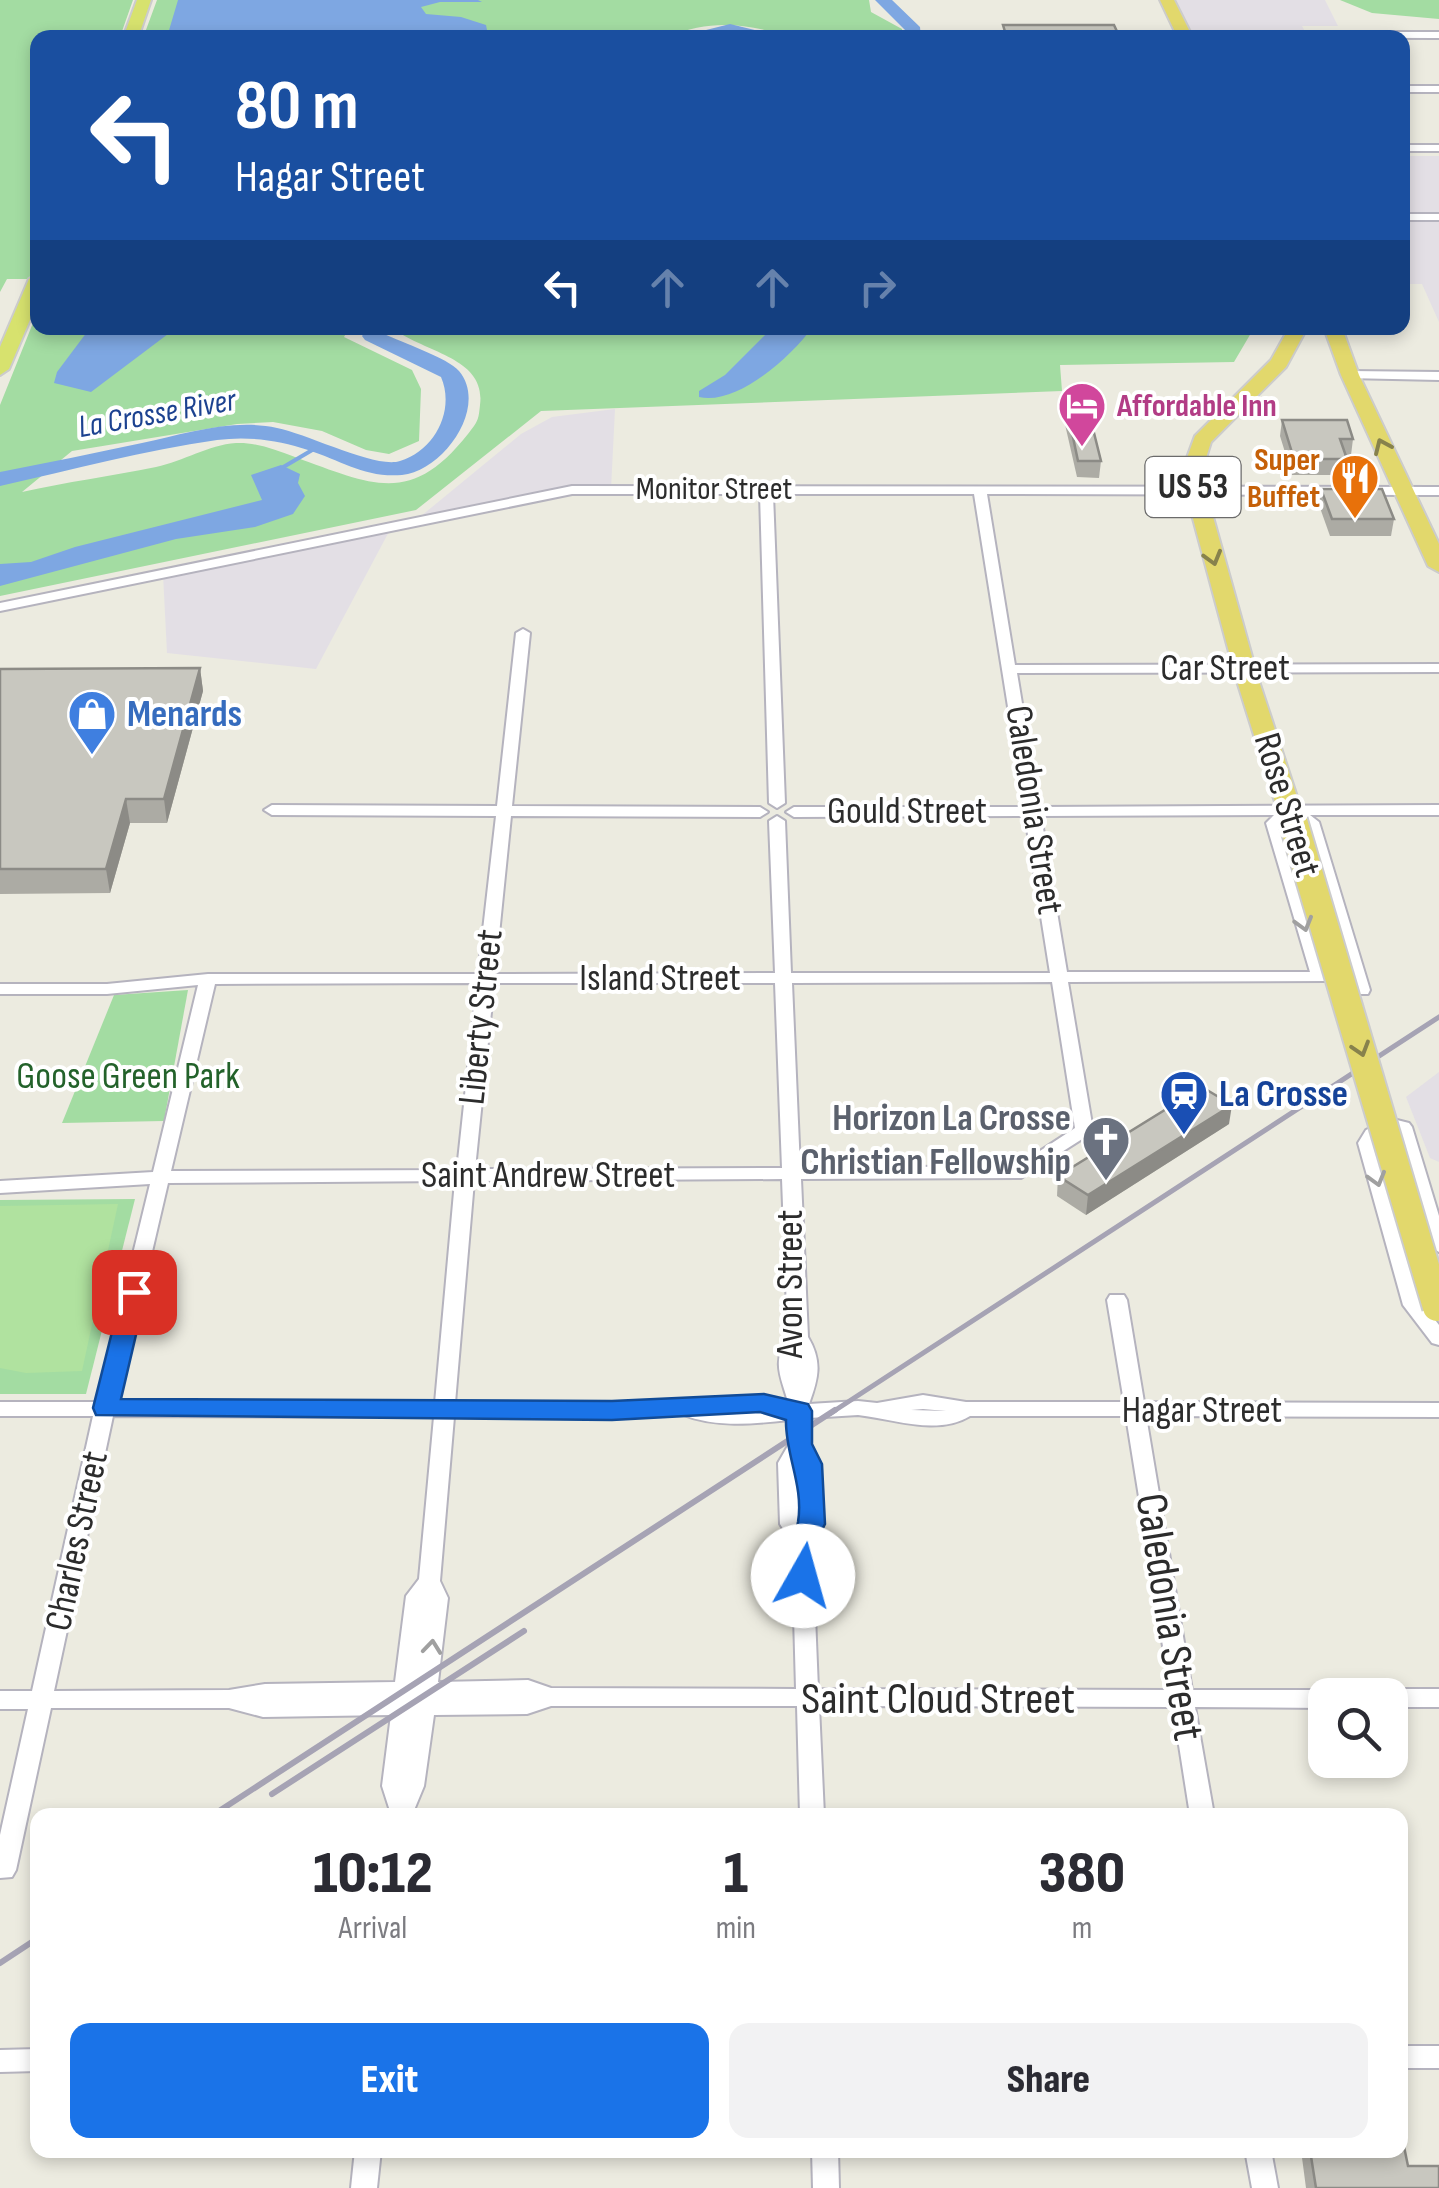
<!DOCTYPE html>
<html lang="en">
<head>
<meta charset="utf-8">
<style>
  body { margin:0; font-family:"Sofia Sans Condensed",sans-serif; background:#f2f2f3; color:#2b2b33; height:100vh; display:flex; flex-direction:column; font-size:38px; white-space:nowrap }
  * { box-sizing:border-box; margin:0 }
  p { font-size:32px; color:#7c7c81 }
  .icon { flex:none; width:55px; height:55px; fill:none; stroke:currentColor; stroke-width:2; stroke-linecap:round; stroke-linejoin:round }
  .map { position:relative; flex:1; overflow:hidden }
  .panel { position:absolute; left:30px; top:1808px; width:1378px; height:350px; display:flex; flex-direction:column; background:#fff; border-radius:20px; box-shadow:0 5px 15px #0003 }
  .panel>* { flex:none }
  .banner { position:absolute; left:30px; top:30px; width:1380px; height:305px; border-radius:20px; box-shadow:0 5px 15px #0003; background:#1a4fa0; color:#fff; overflow:hidden }
  .fabs { position:absolute; left:1308px; top:1678px; display:grid; gap:20px }
  .fabs a { display:grid; place-items:center; width:100px; height:100px; border-radius:20px; background:#fff; box-shadow:0 5px 15px #0003; font-size:50px }
  .pin { position:absolute; display:grid; place-items:center; width:85px; height:85px; color:#fff; margin:-42px; border-radius:20px; box-shadow:0 5px 15px #0006 }
  .me { position:absolute; width:110px; margin:-55px; rotate:7deg; stroke-linejoin:round; filter:drop-shadow(0 0 8px #0008) }
  .turn { display:flex; align-items:center; gap:35px; height:210px; padding:0 40px; font-size:45px }
  .turn .icon { width:130px; height:130px; stroke-width:2.5 }
  .turn b { display:block; font-size:70px; line-height:85px }
  .lanes { display:flex; align-items:center; height:95px; padding:0 40px; background:#0003; justify-content:center; gap:50px; direction:ltr }
  .lanes .off { opacity:.35 }
  .eta { display:flex; justify-content:space-evenly; align-items:center; height:170px; text-align:center }
  .eta b { font-size:60px; font-weight:800; line-height:70px }
  .primary-button { display:flex; gap:20px; margin-top:auto; padding:20px 40px }
  .primary-button a { flex:1; height:115px; border-radius:20px; background:#1a73e8; color:#fff; font-size:40px; font-weight:800; line-height:115px; text-align:center }
  .primary-button a+a { background:#f2f2f3; color:#2b2b33 }
  .map>svg:first-child { display:block }
</style>
</head>
<body>
<div class="map">
<svg width="1439" height="2188" viewBox="0 0 1439 2188">
  <rect width="100%" height="100%" fill="#ecebe0"/>
  <!-- industrial -->
  <g fill="#e3dfe5">
    <path d="M1173,0H1325L1338,26H1302L1308,37H1192Z"/>
    <path d="M1402,156H1439V322L1422,284H1403Z"/>
    <path d="M615,409L611,489H584L415,521L521,434L552,417Z"/>
    <path d="M392,526L316,669L167,653L163,574Z"/>
    <path d="M1439,1072V1162L1430,1158L1406,1097Z"/>
  </g>
  <!-- green -->
  <g fill="#a3dca2">
    <path d="M0,0H133L120,37L38,38L37,279H7L0,292Z"/>
    <path d="M157,0H869L871,12L902,29V33C872,40 833,42 802,37C747,28 722,15 665,38H143Z"/>
    <path d="M1340,0H1439V19L1372,13Z"/>
    <path d="M37,313L38,328H349L344,337L412,370L421,389L419,441L389,454L366,450L322,431L273,422L237,424L72,451L22,492C66,482 112,476 156,467C184,461 208,445 236,443C256,442 276,450 295,457C377,487 414,507 474,426C479,419 479,414 480,405C486,360 432,354 398,332L399,328H1254L1234,362L1060,365L1062,391L541,411L416,510L0,596V405Z"/>
    <path d="M188,990L164,1121L62,1123L114,995Z"/>
    <path d="M135,1199L86,1394H0V1200Z"/>
  </g>
  <!-- pitch -->
  <path fill="#b0e29f" d="M118,1204L82,1371L26,1373L0,1368V1206Z"/>
  <!-- water -->
  <g fill="#7ea7e2">
    <path d="M178,0H478L482,2H440L421,7L426,14L461,17L486,25L488,35L167,37Z"/>
    <path d="M83,328H176L91,392L54,383L57,372L87,332Z"/>
    <path d="M772,328H812C791,357 736,406 699,397V391L725,375Z"/>
    <path d="M281,465L300,474L298,483L305,496L293,514L255,527L176,539L0,586V564L31,562L75,547L262,500L251,475Z"/>
  </g>
  <g fill="none" stroke-linecap="round" stroke-linejoin="round">
    <!-- stream -->
    <path stroke="#7ea7e2" stroke-width="4" d="M280,469L319,446"/>
    <!-- river -->
    <g fill="#7ea7e2" fill-rule="evenodd">
      <path d="M875,0H892L920,27L921,38H901L906,31Z"/>
      <path d="M730,24L787,38L730,34L674,38Z"/>
      <path d="M368,328H388L384,334C401,342 448,358 459,371C489,407 443,471 402,475C365,478 342,461 308,450C279,440 248,436 217,440C145,450 72,470 0,486V472C47,463 94,453 142,443C185,434 233,418 277,428C308,434 376,469 400,461C436,450 455,409 441,377L365,340L362,336Z"/>
    </g>
    <!-- minor casing -->
    <g stroke="#b5b3be" stroke-width="4">
      <g id="minor">
        <path d="M1124,32H1439V38L1121,37V33Z"/>
        <rect x="1402" y="86" width="37" height="6"/>
        <rect x="1402" y="145" width="37" height="6"/>
        <rect x="1402" y="214" width="37" height="6"/>
        <path d="M1350,371L1439,372V380L1346,378L1344,375Z"/>
        <path d="M572,486L1439,487V495L987,494L1015,665L1439,664V672L1017,673L1039,807L1439,805V815H1310L1319,822L1370,990L1368,994H1356L1354,990L1304,824L1291,817L1282,824L1328,977L1326,981L1068,982L1093,1130L1090,1134L1021,1178L801,1179L808,1337C823,1362 818,1379 809,1404L858,1401L877,1403L923,1395L966,1402H1124L1107,1300L1110,1295H1124L1127,1300L1144,1402L1439,1403V1417L1146,1416L1192,1690H1325L1334,1695H1325V1708L1195,1707L1214,1815H1190L1173,1707L819,1706L824,1815H800L797,1706H551L527,1714L434,1715L424,1786L412,1815H388L390,1811L382,1786L391,1715L263,1717L229,1708H51L16,1870L12,1877L0,1878V1835L28,1709H0V1691H32L93,1416H0V1402H97L150,1184L0,1193V1181L153,1172L198,985L107,994H0V984H107L208,974H478L496,816L272,815L264,810L272,805L497,806L516,633L523,629L530,633L512,806L760,807L768,812L760,817L511,816L495,974L775,973L769,821L777,816L785,821L791,973H1050L1025,816L794,817L786,812L794,807H1024L974,494H773L785,803L777,808L769,803L760,494H572L0,611V603ZM1274,815L1266,823L1310,972H1067L1041,816ZM1052,982L1075,1128L1017,1166L800,1168L792,983ZM477,983L457,1170L171,1171L215,984ZM494,983H775L782,1168L475,1169ZM782,1179L788,1337C770,1364 783,1380 789,1406L763,1396L612,1403H455L474,1181ZM455,1181L435,1403L117,1402L168,1183ZM923,1409L946,1411L911,1410ZM681,1414C715,1428 753,1424 789,1420V1444L778,1463L780,1524L792,1543L796,1689L551,1688L528,1680L438,1682L448,1598L440,1581L454,1417H612ZM858,1415C894,1419 937,1436 970,1416H1126L1170,1690L818,1689L812,1542L821,1519L822,1493L818,1467L809,1444V1418ZM113,1416L434,1417L419,1579L406,1596L395,1682L265,1684L229,1690L54,1691ZM799,1473L801,1493L800,1516Z"/>
        <path d="M1389,1118L1409,1123L1412,1127L1439,1216V1252L1430,1246L1395,1131L1379,1138L1376,1143L1422,1303L1439,1325V1345L1432,1343L1403,1305L1358,1143L1366,1130Z"/>
        <path d="M1390,1689H1439V1707H1390V1695H1381Z"/>
        <rect x="1400" y="2046" width="39" height="22"/>
        <path d="M38,2049V2071L0,2072V2050Z"/>
        <path d="M355,2150H381L377,2188H351Z"/>
        <path d="M812,2150H838L839,2188H813Z"/>
        <path d="M1245,2150H1271L1278,2188H1252Z"/>
      </g>
    </g>
    <!-- primary casing -->
    <g stroke="#ccc" stroke-width="4">
      <g id="primary">
        <path d="M137,0H151L138,38H123Z"/>
        <path d="M38,274V301L9,369L0,375V347L29,279Z"/>
      </g>
    </g>
    <!-- trunk casing -->
    <g stroke="#ccc" stroke-width="4">
      <g id="trunk">
        <path d="M1160,0H1174L1193,38H1178Z"/>
        <path d="M1289,328H1307L1286,367L1211,442L1201,474L1258,678L1305,821L1293,828L1281,821L1236,678L1181,474L1195,436L1271,360Z"/>
        <path d="M1324,328H1342L1359,375L1439,544V572L1428,566L1341,375Z"/>
      </g>
    </g>
    <!-- minor -->
    <use href="#minor" fill="#fff" fill-rule="evenodd"/>
    <!-- primary -->
    <use href="#primary" fill="#d7e26e" fill-rule="evenodd"/>
    <!-- trunk -->
    <use href="#trunk" fill="#e2d86c" fill-rule="evenodd"/>
    <!-- rail-far1 -->
    <path stroke="#a6a3b4" stroke-width="5" d="M831,1413L1439,1017"/>
    <!-- rail -->
    <g stroke="#a6a3b4" stroke-width="6">
      <path d="M272,1794L524,1631"/>
      <path d="M213,1815L835,1410"/>
      <path d="M0,1963L38,1938"/>
    </g>
    <!-- trunk-bridge casing -->
    <g stroke="#ccc" stroke-width="32" stroke-linecap="butt">
      <path id="trunk-bridge" d="M1293,821L1437,1307"/>
    </g>
    <!-- trunk-bridge -->
    <use href="#trunk-bridge" stroke="#e2d86c" stroke-width="28"/>
  </g>
  <!-- wall -->
  <g fill="#acaba4">
    <path d="M1066,404L1101,461L1099,478L1077,477L1064,420Z"/>
    <path d="M1282,420L1353,439L1351,455H1346L1347,459L1345,475H1292L1280,436Z"/>
    <path d="M1321,489L1394,519L1391,536H1330L1319,505Z"/>
    <path d="M200,668L203,691L167,823H130L110,893L0,894V669Z"/>
    <path d="M1229,1124L1086,1215L1057,1196L1058,1176Z"/>
    <path d="M1301,2150H1400L1408,2166L1439,2188H1306Z"/>
  </g>
  <!-- shaded-wall -->
  <g fill="#8c8b86">
    <path d="M200,668L203,691L167,823L164,799Z"/>
    <path d="M126,799L130,823L110,893L106,869Z"/>
    <path d="M1232,1105L1229,1124L1086,1215L1088,1195Z"/>
  </g>
  <!-- building -->
  <g fill="#c8c7bf" stroke="#8c8b86" stroke-width="2.5">
    <path d="M1003,25H1114L1120,38H1007Z"/>
    <path d="M1066,404L1087,405L1101,461H1078Z"/>
    <path d="M1282,420H1347L1353,439H1340L1347,459H1294Z"/>
    <path d="M1321,489H1382L1394,519H1332Z"/>
    <path d="M200,668L164,799H126L106,869H0V669Z"/>
    <path d="M1202,1087L1232,1105L1088,1195L1058,1176Z"/>
    <path d="M1400,2127L1408,2166H1439V2188H1316L1310,2150H1400Z"/>
  </g>
  <!-- one-way arrows -->
  <defs><path id="oneway-chevron" d="M-2-3.5L2.5 0L-2 3.5" fill="none" stroke-width="1.6" stroke-linecap="round" stroke-linejoin="round" transform="scale(2.5)"/></defs>
  <g stroke="#87824c">
    <use href="#oneway-chevron" transform="translate(1382 446) rotate(-114)"/>
    <use href="#oneway-chevron" transform="translate(1213 558) rotate(74)"/>
    <use href="#oneway-chevron" transform="translate(1361 1049) rotate(73)"/>
  </g>
  <g stroke="#a0a0a0">
    <use href="#oneway-chevron" transform="translate(1304 924) rotate(74)"/>
    <use href="#oneway-chevron" transform="translate(1377 1179) rotate(74)"/>
    <use href="#oneway-chevron" transform="translate(432 1647) rotate(-84)"/>
  </g>
  <!-- route -->
  <path fill="#1a73e8" stroke="#114b97" stroke-width="2.5" d="M134,1284L146,1292L121,1399L612,1401L764,1394L808,1404L812,1411V1444L822,1464L825,1524L816,1542L817,1576L813,1583L803,1586L794,1583C780,1558 794,1543 798,1522C804,1486 785,1454 786,1420L760,1412L612,1420L96,1415L93,1408L122,1292Z"/>
  <!-- icons -->
  <defs>
    <g id="hotel-pin" transform="scale(2.5)"><path d="M0 17L-7.5 6A9.5 9.5 0 1 1 7.5 6Z" fill="#d1479c" stroke="#fff"/><path d="M-6-4.5h1.5V1H6V5H4.5V3h-9V5H-6ZM-4 0a1.8 1.8 0 1 1 3.6 0ZM.5 0V-2.5h3Q6-2.5 6 0Z" fill="#fff"/></g>
    <g id="restaurant-pin" transform="scale(2.5)"><path d="M0 17L-7.5 6A9.5 9.5 0 1 1 7.5 6Z" fill="#e8710a" stroke="#fff"/><path d="M-5-6h1v4h1v-4h1v4h1v-4h1v5L-1.5 .5V6h-2V.5L-5-1ZM5-6V6H3V1.5H1.5Q1.5-4 5-6Z" fill="#fff"/></g>
    <g id="shop-pin" transform="scale(2.5)"><path d="M0 17L-7.5 6A9.5 9.5 0 1 1 7.5 6Z" fill="#3f7fe0" stroke="#fff"/><path d="M-5-2.5h2.3a2.7 3.5 0 0 1 5.4 0H5L5.5 6h-11ZM-1.5-2.5h3a1.5 2.3 0 0 0-3 0Z" fill="#fff"/></g>
    <g id="station-pin" transform="scale(2.5)"><path d="M0 17L-7.5 6A9.5 9.5 0 1 1 7.5 6Z" fill="#1a4fb4" stroke="#fff"/><path d="M-3-6H3Q5-6 5-4V2Q5 4 3 4L4.5 6H3L1.5 4h-3L-3 6H-4.5L-3 4Q-5 4-5 2V-4Q-5-6-3-6ZM-3.5-4v3h7v-3ZM-3.5 1v1.5H-2V1ZM2 1v1.5H3.5V1Z" fill="#fff"/></g>
    <g id="church-pin" transform="scale(2.5)"><path d="M0 17L-7.5 6A9.5 9.5 0 1 1 7.5 6Z" fill="#6b7280" stroke="#fff"/><path d="M-1.2-6h2.4v3.5h3.3v2.4h-3.3V6h-2.4V-.1h-3.3v-2.4h3.3Z" fill="#fff"/></g>
  </defs>
  <g fill-rule="evenodd">
    <use href="#hotel-pin" x="1082" y="406"/>
    <use href="#restaurant-pin" x="1355" y="478"/>
    <use href="#shop-pin" x="92" y="714"/>
    <use href="#station-pin" x="1184" y="1094"/>
    <use href="#church-pin" x="1106" y="1140"/>
  </g>
  <g text-anchor="middle" dominant-baseline="central" stroke-width="8" stroke-linejoin="round" paint-order="stroke">
    <!-- far-hotel labels -->
    <g font-size="32" font-weight="bold" fill="#b23c85" stroke="#fff" text-anchor="start">
      <text x="1117" y="406">Affordable Inn</text>
    </g>
    <!-- far-water labels -->
    <g font-size="32" font-style="italic" fill="#1c4290" stroke="#fff">
      <text transform="translate(157 414) rotate(-10)">La Crosse River</text>
    </g>
    <!-- far-food labels -->
    <g font-size="32" font-weight="bold" fill="#c56008" stroke="#fff" text-anchor="end">
      <text x="1320" y="460">Super<tspan x="1320" dy="37">Buffet</tspan></text>
    </g>
    <!-- far-street labels -->
    <g font-size="32" fill="#2c2c2c" stroke="#fff">
      <text x="714" y="489">Monitor Street</text>
    </g>
    <!-- shield labels -->
    <rect fill="#fff" stroke="#6b6b6b" stroke-width="2.5" x="1145.5" y="457" width="95" height="60" rx="8"/>
    <g font-size="35" font-weight="bold" fill="#2c2c2c">
      <text x="1193" y="487">US 53</text>
    </g>
    <!-- street labels -->
    <g font-size="38" fill="#2c2c2c" stroke="#fff">
      <text x="1225" y="668">Car Street</text>
      <text transform="translate(1287 805) rotate(73)">Rose Street</text>
      <text transform="translate(1034 810) rotate(81)">Caledonia Street</text>
      <text x="907" y="811">Gould Street</text>
      <text x="660" y="978">Island Street</text>
      <text transform="translate(481 1017) rotate(-84)">Liberty Street</text>
      <text x="548" y="1175">Saint Andrew Street</text>
      <text transform="translate(790 1284) rotate(-90)">Avon Street</text>
      <text x="1202" y="1410">Hagar Street</text>
      <text transform="translate(77 1541) rotate(-78)">Charles Street</text>
    </g>
    <!-- shop labels -->
    <g font-size="38" font-weight="bold" fill="#366cbe" stroke="#fff" text-anchor="start">
      <text x="127" y="714">Menards</text>
    </g>
    <!-- park labels -->
    <g font-size="38" fill="#23622a" stroke="#fff">
      <text x="128" y="1076">Goose Green Park</text>
    </g>
    <!-- transit labels -->
    <g font-size="38" font-weight="bold" fill="#164399" stroke="#fff" text-anchor="start">
      <text x="1219" y="1094">La Crosse</text>
    </g>
    <!-- worship labels -->
    <g font-size="38" font-weight="bold" fill="#5b616d" stroke="#fff" text-anchor="end">
      <text x="1071" y="1118">Horizon La Crosse<tspan x="1071" dy="44">Christian Fellowship</tspan></text>
    </g>
    <!-- near-street labels -->
    <g font-size="45" fill="#2c2c2c" stroke="#fff">
      <text transform="translate(1169 1617) rotate(81)">Caledonia Street</text>
      <text x="938" y="1699">Saint Cloud Street</text>
    </g>
  </g>
</svg>
<div class="fabs">
<a><svg class="icon" aria-label="search" viewBox="0 0 24 24"><circle cx="10" cy="10" r="6"/><path d="M15 15l6 6"/></svg></a>
</div>
<div class="pin" style="left:134px;top:1292px;background:#d93025"><svg class="icon" aria-label="arrive" viewBox="0 0 24 24"><path d="M6 21V4h12l-3 4 3 4H6"/></svg></div>
<svg class="me" style="left:803px;top:1576px" viewBox="-20 -20 40 40"><circle r="19" fill="#fff"/><path d="M0-13L10 11 0 6-10 11z" fill="#1a73e8"/></svg>
<div class="banner">
<div class="turn"><svg class="icon" aria-label="left" viewBox="0 0 24 24"><path d="M17 20v-9H6M10 6l-5 5 5 5"/></svg><div><b>80 m</b>Hagar Street</div></div>
<div class="lanes"><svg class="icon" aria-label="left" viewBox="0 0 24 24"><path d="M17 20v-9H6M10 6l-5 5 5 5"/></svg><svg class="icon off" aria-label="ahead" viewBox="0 0 24 24"><path d="M12 20V5M6 11l6-6 6 6"/></svg><svg class="icon off" aria-label="ahead" viewBox="0 0 24 24"><path d="M12 20V5M6 11l6-6 6 6"/></svg><svg class="icon off" aria-label="right" viewBox="0 0 24 24"><path d="M7 20v-9h11M14 6l5 5-5 5"/></svg></div>
</div>
<section class="panel">
<div class="eta">
<div><b>10:12</b><p>Arrival</p></div>
<div><b>1</b><p>min</p></div>
<div><b>380</b><p>m</p></div>
</div>
<div class="primary-button"><a>Exit</a><a>Share</a></div>
</section>
</div>
</body>
</html>
